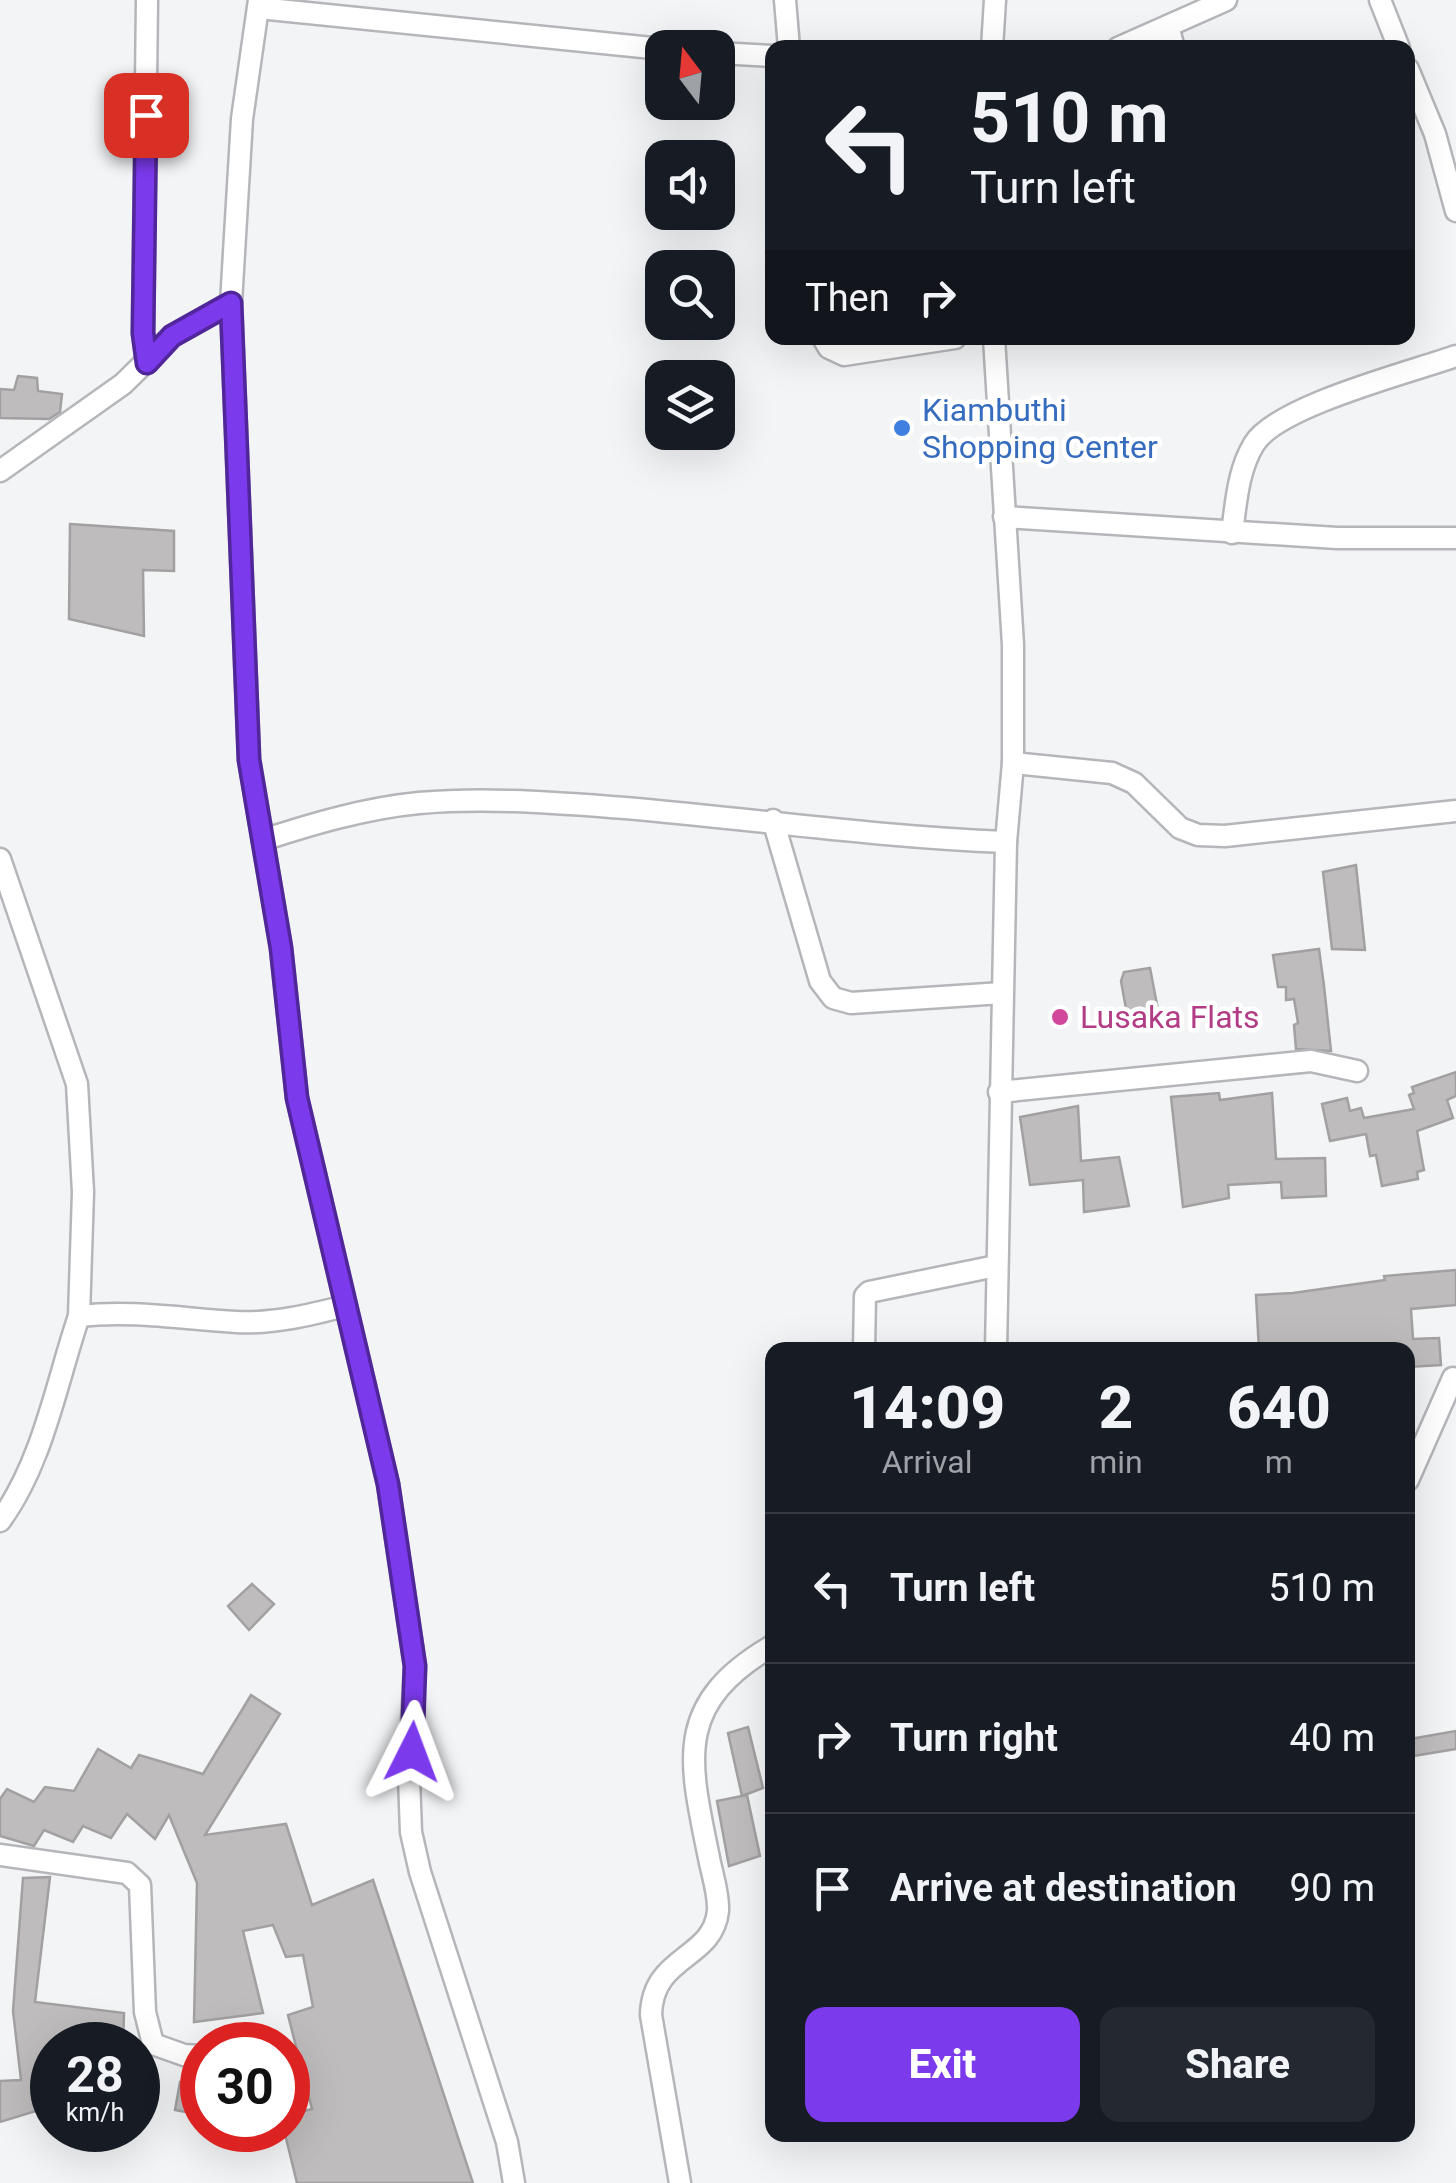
<!DOCTYPE html>
<html lang="en">
<head>
<meta charset="utf-8">
<style>
  body { margin:0; font-family:Roboto,sans-serif; background:#242831; color:#f1f3f6; height:100vh; display:flex; flex-direction:column; font-size:38px; white-space:nowrap }
  * { box-sizing:border-box; margin:0 }
  p { font-size:32px; color:#9ea1a6 }
  .icon { flex:none; width:55px; height:55px; fill:none; stroke:currentColor; stroke-width:2; stroke-linecap:round; stroke-linejoin:round }
  .map { position:relative; flex:1; overflow:hidden }
  .details { position:absolute; left:765px; top:1342px; width:650px; height:800px; display:flex; flex-direction:column; background:#171b24; border-radius:20px; box-shadow:0 10px 40px #0002 }
  .details>* { flex:none }
  .guide { position:absolute; left:765px; top:40px; width:650px; height:305px; border-radius:20px; box-shadow:0 10px 40px #0002; background:#171b24; color:#f1f3f6; overflow:hidden }
  .needle { width:65px; rotate:344deg }
  .fabs { position:absolute; left:645px; top:30px; display:grid; gap:20px }
  .fabs a { display:grid; place-items:center; width:90px; height:90px; border-radius:20px; background:#171b24; box-shadow:0 10px 40px #0002; font-size:50px }
  .speed { position:absolute; left:30px; top:2022px; display:flex; gap:20px; font-size:50px; font-weight:700; text-align:center }
  .speed>* { display:grid; place-content:center; width:130px; height:130px; border-radius:50%; background:#171b24; box-shadow:0 10px 40px #0002; line-height:1 }
  .speed small { font-size:25px; font-weight:400 }
  .speed .limit { border:15px solid #d22; background:#fff; color:#111 }
  .pin { position:absolute; display:grid; place-items:center; width:85px; height:85px; color:#fff; margin:-42px; border-radius:20px; box-shadow:0 5px 15px #0006 }
  .me { position:absolute; width:110px; margin:-55px; rotate:3deg; stroke-linejoin:round; filter:drop-shadow(0 0 8px #0008) }
  .turn { display:flex; align-items:center; gap:35px; height:210px; padding:0 40px; font-size:45px }
  .turn .icon { width:130px; height:130px; stroke-width:2.5 }
  .turn b { display:block; font-size:70px; line-height:85px }
  .then { display:flex; align-items:center; height:95px; padding:0 40px; background:#0003; gap:20px; font-size:38px }
  .eta { display:flex; justify-content:space-evenly; align-items:center; height:170px; text-align:center }
  .eta b { font-size:60px; font-weight:800; line-height:70px }
  .cta { display:flex; gap:20px; margin-top:auto; padding:20px 40px }
  .cta a { flex:1; height:115px; border-radius:20px; background:#7c3aed; color:#fff; font-size:40px; font-weight:800; line-height:115px; text-align:center }
  .cta a+a { background:#242831; color:#f1f3f6 }
  ul { padding:0; list-style:none }
  li { display:flex; align-items:center; gap:30px; height:150px; padding:0 40px; border-top:2px solid #363941 }
  li div { flex:1 }
  li b { display:block; font-size:38px }
  li em { font-style:normal }
  .map>svg:first-child { display:block }
</style>
</head>
<body>
<div class="map">
<svg width="1456" height="2183" viewBox="0 0 1456 2183">
  <rect width="100%" height="100%" fill="#f3f4f6"/>
  <!-- building -->
  <g fill="#bfbcbe" stroke="#a2a0a1" stroke-width="2.5">
    <path d="M18,376L37,378L38,391L62,394L60,412L49,419L0,418V389L14,390Z"/>
    <path d="M70,524L174,531V571L143,570L144,636L69,619Z"/>
    <path d="M1356,865L1365,950L1332,949L1323,872Z"/>
    <path d="M1319,949L1324,986L1331,1051L1296,1049L1294,1025L1298,1023L1294,999L1286,1000V987H1278L1273,955Z"/>
    <path d="M1150,968L1158,1010L1148,1023L1140,1024L1128,1020L1121,981L1124,972Z"/>
    <path d="M1456,1072V1096L1447,1100L1453,1118L1417,1131L1424,1170L1417,1172L1418,1179L1382,1186L1376,1155L1370,1156L1366,1134L1330,1141L1322,1104L1347,1098L1350,1111L1361,1108L1364,1118L1414,1109L1409,1095L1414,1093L1412,1087Z"/>
    <path d="M1219,1093L1220,1100L1272,1093L1276,1159L1325,1158L1326,1196L1282,1198L1281,1182L1228,1185L1229,1198L1183,1207L1171,1097Z"/>
    <path d="M1078,1106L1081,1161L1119,1157L1129,1206L1084,1212L1083,1180L1030,1185L1020,1117Z"/>
    <path d="M1456,1270V1305L1411,1309L1413,1339L1439,1338L1441,1365L1408,1367V1350H1385V1345L1259,1350L1256,1295L1293,1293L1385,1280L1384,1276Z"/>
    <path d="M252,1584L274,1604L249,1630L228,1606Z"/>
    <path d="M251,1695L280,1714L205,1835L286,1824L312,1905L373,1880L473,2183H297L284,2130H288V2115L312,2109L288,2015L313,2007L303,1955L286,1957L273,1925L243,1931L263,2013L194,2022L197,1883L169,1815L155,1839L127,1814L111,1838L83,1826L73,1842L44,1830L34,1846L0,1836V1799L7,1789L34,1802L45,1787L74,1791L98,1749L131,1768L139,1755L203,1774Z"/>
    <path d="M748,1727L763,1788L742,1796L728,1733Z"/>
    <path d="M1456,1731V1749L1413,1756L1410,1739Z"/>
    <path d="M747,1795L760,1856L729,1866L717,1801Z"/>
    <path d="M50,1877L35,2002L124,2013L123,2045H52V2106L0,2122V2081L21,2080L13,2011L23,1878Z"/>
    <path d="M180,2082L202,2086V2115L175,2110Z"/>
  </g>
  <g fill="none" stroke-linecap="round" stroke-linejoin="round">
    <!-- minor casing -->
    <g stroke="#b5b6b9" stroke-width="25">
      <g id="minor">
        <path d="M147,0L143,333L147,363"/>
        <path d="M259,0L242,119L231,303L249,759L281,948L297,1098L388,1484L415,1666L409,1777L411,1832L420,1872L507,2142L514,2183"/>
        <path d="M785,0L789,48"/>
        <path d="M1380,0L1399,48"/>
        <path d="M259,8L662,49"/>
        <path d="M1168,26L1174,48"/>
        <path d="M992,48L995,0"/>
        <path d="M1118,48L1226,0"/>
        <path d="M718,53L772,56"/>
        <path d="M1408,69L1435,134L1456,211"/>
        <path d="M823,338L829,348L844,355L955,338"/>
        <path d="M994,338L1013,645V763L1006,842L996,1350"/>
        <path d="M0,471L123,384L172,336L231,303"/>
        <path d="M1004,517L1337,538H1456"/>
        <path d="M1232,533C1236,503 1238,470 1254,444C1277,406 1411,372 1456,356"/>
        <path d="M1013,763L1112,773L1134,783L1180,828L1198,835L1225,836L1456,811"/>
        <path d="M773,820L820,981L833,998L851,1003L1002,993"/>
        <path d="M263,840C312,824 366,808 419,803C488,797 556,803 625,808C752,819 879,837 1006,842"/>
        <path d="M0,859L77,1084L83,1192L79,1316"/>
        <path d="M999,1092L1311,1061L1357,1071"/>
        <path d="M864,1350L865,1296L869,1292L996,1266"/>
        <path d="M1408,1480L1453,1378"/>
        <path d="M0,1521C43,1462 56,1384 79,1316C133,1310 183,1319 236,1322C273,1324 310,1315 345,1306"/>
        <path d="M0,1855L127,1873L140,1885L145,2012L153,2044L184,2055L202,2056"/>
        <path d="M680,2183L651,2015C652,1955 713,1960 718,1911C719,1894 712,1874 709,1858C689,1760 673,1704 772,1646"/>
      </g>
    </g>
    <!-- minor -->
    <use href="#minor" stroke="#fff" stroke-width="20"/>
  </g>
  <g fill="none" stroke-linecap="round" stroke-linejoin="round">
    <!-- route casing -->
    <g stroke="#51269a" stroke-width="25">
      <path id="route" d="M146,115L143,333L147,363L172,336L231,303L249,760L281,948L297,1098L388,1484L415,1666L412,1752"/>
    </g>
    <!-- route -->
    <use href="#route" stroke="#7c3aed" stroke-width="18"/>
  </g>
  <!-- markers -->
  <circle fill="#3f7fe0" stroke="#fff" stroke-width="4" cx="902" cy="428" r="10"/>
  <circle fill="#d1479c" stroke="#fff" stroke-width="4" cx="1060" cy="1017" r="10"/>
  <g text-anchor="middle" dominant-baseline="central" stroke-width="9" stroke-linejoin="round" paint-order="stroke">
    <!-- shop labels -->
    <g font-size="32" fill="#366cbe" stroke="#fff" text-anchor="start">
      <text x="922" y="410">Kiambuthi<tspan x="922" dy="37">Shopping Center</tspan></text>
    </g>
    <!-- hotel labels -->
    <g font-size="32" fill="#b23c85" stroke="#fff" text-anchor="start">
      <text x="1080" y="1017">Lusaka Flats</text>
    </g>
  </g>
</svg>
<div class="fabs">
<a><svg class="needle" viewBox="-14 -14 28 28"><path d="M0-13l5 13h-10z" fill="#e53935"/><path d="M0 13l5-13h-10z" fill="#9ea1a6"/></svg></a>
<a><svg class="icon" aria-label="sound" viewBox="0 0 24 24"><path d="M4 9h4l5-4v14l-5-4H4zM17 9q2 3 0 6"/></svg></a>
<a><svg class="icon" aria-label="search" viewBox="0 0 24 24"><circle cx="10" cy="10" r="6"/><path d="M15 15l6 6"/></svg></a>
<a><svg class="icon" aria-label="layers" viewBox="0 0 24 24"><path d="M12 4l9 5-9 5-9-5zM3 14l9 5 9-5"/></svg></a>
</div>
<div class="speed"><div>28<small>km/h</small></div><div class="limit">30</div></div>
<div class="pin" style="left:146px;top:115px;background:#d93025"><svg class="icon" aria-label="arrive" viewBox="0 0 24 24"><path d="M6 21V4h12l-3 4 3 4H6"/></svg></div>
<svg class="me" style="left:412px;top:1752px" viewBox="-20 -20 40 40"><path d="M0-17L14 15 0 8-14 15z" fill="#7c3aed" stroke="#fff" stroke-width="4"/></svg>
<div class="guide">
<div class="turn"><svg class="icon" aria-label="left" viewBox="0 0 24 24"><path d="M17 20v-9H6M10 6l-5 5 5 5"/></svg><div><b>510 m</b>Turn left</div></div>
<div class="then">Then<svg class="icon" aria-label="right" viewBox="0 0 24 24"><path d="M7 20v-9h11M14 6l5 5-5 5"/></svg></div>
</div>
<section class="details">
<div class="eta">
<div><b>14:09</b><p>Arrival</p></div>
<div><b>2</b><p>min</p></div>
<div><b>640</b><p>m</p></div>
</div>
<ul>
<li><svg class="icon" aria-label="left" viewBox="0 0 24 24"><path d="M17 20v-9H6M10 6l-5 5 5 5"/></svg><div><b>Turn left</b></div><em>510 m</em></li>
<li><svg class="icon" aria-label="right" viewBox="0 0 24 24"><path d="M7 20v-9h11M14 6l5 5-5 5"/></svg><div><b>Turn right</b></div><em>40 m</em></li>
<li><svg class="icon" aria-label="arrive" viewBox="0 0 24 24"><path d="M6 21V4h12l-3 4 3 4H6"/></svg><div><b>Arrive at destination</b></div><em>90 m</em></li>
</ul>
<div class="cta"><a>Exit</a><a>Share</a></div>
</section>
</div>
</body>
</html>
